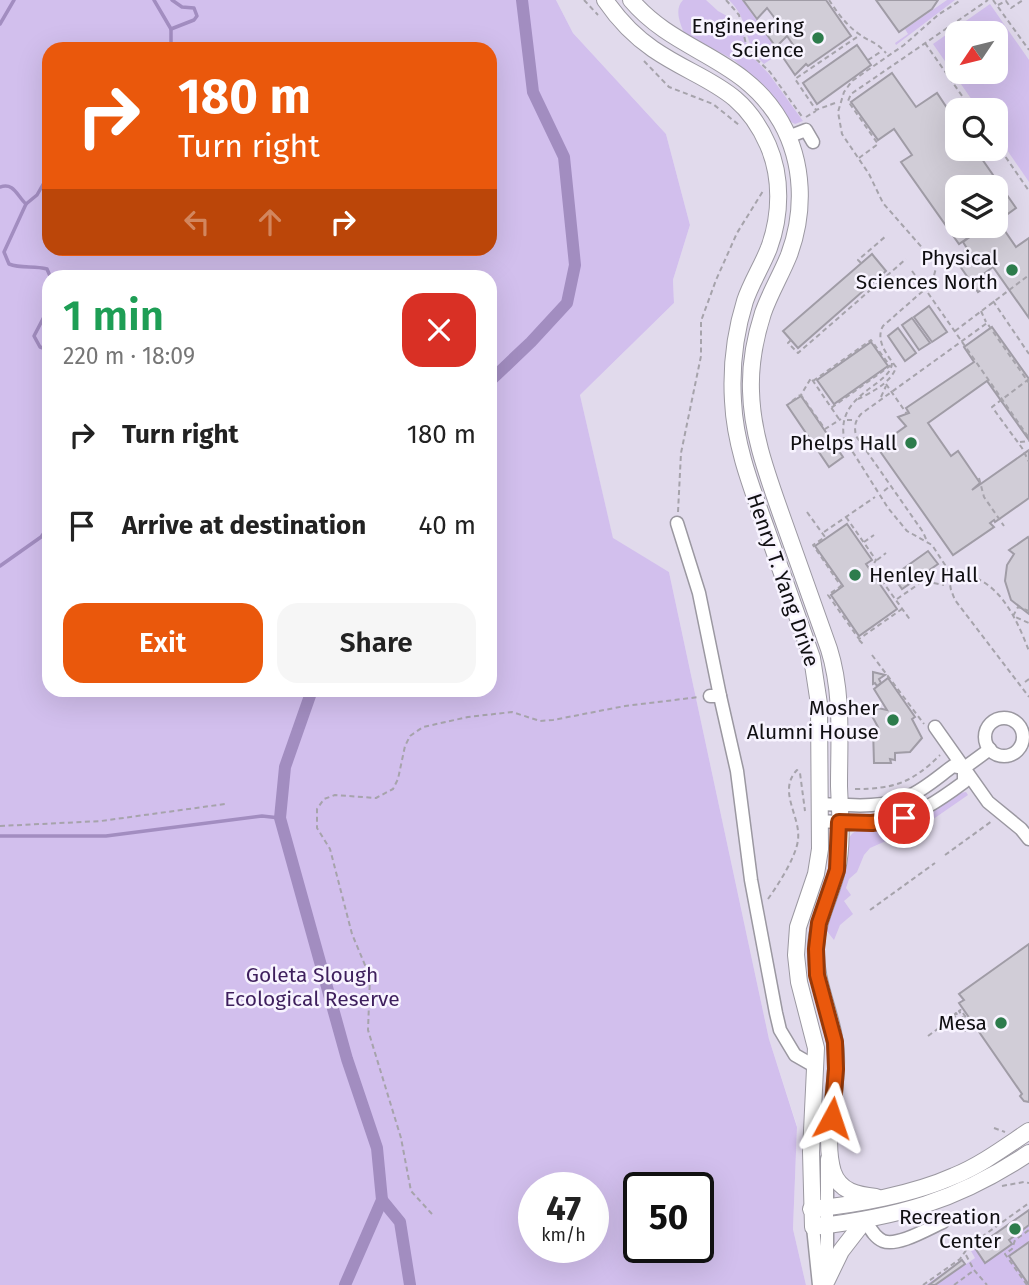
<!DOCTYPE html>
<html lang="en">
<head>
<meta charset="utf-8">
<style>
  body { margin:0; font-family:"Fira Sans",sans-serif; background:#f6f6f6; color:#222; height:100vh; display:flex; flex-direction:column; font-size:26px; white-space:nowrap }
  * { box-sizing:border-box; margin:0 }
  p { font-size:23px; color:#767676 }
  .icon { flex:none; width:38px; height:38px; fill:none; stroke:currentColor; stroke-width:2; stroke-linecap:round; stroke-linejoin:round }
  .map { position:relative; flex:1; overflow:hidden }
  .sheet { position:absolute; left:42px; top:270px; width:455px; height:427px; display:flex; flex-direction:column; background:#fff; border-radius:21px; box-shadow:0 7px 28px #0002 }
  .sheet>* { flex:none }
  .banner { position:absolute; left:42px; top:42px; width:455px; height:214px; border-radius:21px; box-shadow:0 7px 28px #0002; background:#ea580c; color:#fff; overflow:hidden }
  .needle { width:46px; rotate:235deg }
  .fabs { position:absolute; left:945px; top:21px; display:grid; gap:14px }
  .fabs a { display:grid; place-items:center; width:63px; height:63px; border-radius:14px; background:#fff; box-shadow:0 7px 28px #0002; font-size:35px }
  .speed { position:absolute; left:518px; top:1172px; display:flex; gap:14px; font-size:35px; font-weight:700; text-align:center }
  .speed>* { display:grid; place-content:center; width:91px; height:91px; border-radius:50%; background:#fff; box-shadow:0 7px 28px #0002; line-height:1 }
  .speed small { font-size:18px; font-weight:400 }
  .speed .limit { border:4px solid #111; border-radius:10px; background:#fff; color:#111 }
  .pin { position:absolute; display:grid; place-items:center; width:60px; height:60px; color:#fff; margin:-30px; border:4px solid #fff; border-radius:50%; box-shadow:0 2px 7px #0007 }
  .me { position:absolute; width:77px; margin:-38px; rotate:5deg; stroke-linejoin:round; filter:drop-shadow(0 0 5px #0008) }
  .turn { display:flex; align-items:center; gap:24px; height:147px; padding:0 21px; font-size:32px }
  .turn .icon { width:91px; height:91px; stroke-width:2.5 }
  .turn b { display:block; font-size:49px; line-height:60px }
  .lanes { display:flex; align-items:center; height:66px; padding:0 21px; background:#0003; justify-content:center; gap:35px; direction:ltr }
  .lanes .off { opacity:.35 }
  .round { display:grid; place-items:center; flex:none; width:74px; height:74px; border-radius:21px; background:#f6f6f6 }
  .overview { display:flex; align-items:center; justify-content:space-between; height:119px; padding:0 21px }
  h1 { font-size:42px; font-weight:600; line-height:52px; color:#1e9e55 }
  .cta { display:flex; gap:14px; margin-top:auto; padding:14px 21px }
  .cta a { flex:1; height:80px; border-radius:21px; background:#ea580c; color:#fff; font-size:28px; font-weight:600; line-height:80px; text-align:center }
  .cta a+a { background:#f6f6f6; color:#222 }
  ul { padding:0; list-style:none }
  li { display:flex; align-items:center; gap:21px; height:91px; padding:0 21px }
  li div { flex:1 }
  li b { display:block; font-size:26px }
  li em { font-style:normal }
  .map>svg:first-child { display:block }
</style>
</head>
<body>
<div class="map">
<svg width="1029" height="1285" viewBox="0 0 1029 1285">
  <rect width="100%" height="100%" fill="#ebe7f1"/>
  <!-- built -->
  <path fill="#e1daec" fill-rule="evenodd" d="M556,0H1029V1285H806L793,1229L797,1126L769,1039L669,572L613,539L580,395L674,303L673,280L690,225L666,134L573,33ZM957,33H996V72H957ZM957,110H996V149H957ZM957,187H996V226H957Z"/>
  <!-- green -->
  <g fill="#d2bfed" fill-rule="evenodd">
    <path d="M0,0H556L573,33L666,134L690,225L673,280L674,303L580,395L613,538L669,572L769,1039L797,1127L793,1229L806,1285H0ZM49,49H490V248H49ZM49,276H490V690H49ZM534,1188H593V1248H534ZM639,1188H698V1248H639Z"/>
    <path d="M683,0H706L718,11L741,24L749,53L769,74L803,121L795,124L789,121L769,92L734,60L684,33C680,23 674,9 683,0Z"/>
    <path d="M729,0H742L780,53L764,64C741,42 751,21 729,0Z"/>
    <path d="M947,0H955L896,45L895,43L908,34L905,29Z"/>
    <path d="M990,4L1029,60V182L996,134V110H979L933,44ZM957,33H996V72H957Z"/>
    <path d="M966,792L968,795L929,822L870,848L864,855L857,872L849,879L846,888L851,895L844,901L853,914L840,925L834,940L826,930C830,914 838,899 841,883C844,870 842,846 851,835C859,825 881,830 893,828C919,824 939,808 960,793Z"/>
    <path d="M1029,1210V1285H926L962,1260L966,1264L975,1258L971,1251Z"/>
  </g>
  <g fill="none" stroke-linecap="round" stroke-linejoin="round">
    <!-- stream -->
    <g stroke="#a28dc0" stroke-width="3.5">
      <path d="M154,0L171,29V49"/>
      <path d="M0,24L14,0"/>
      <path d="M171,29L194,20L197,16L194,8L182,7L172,0"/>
      <path d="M49,174L37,195L26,204L4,252L9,264C22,269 34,265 47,269L50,276"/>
      <path d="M0,187C14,182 17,196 26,204"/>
      <path d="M49,286L46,313L34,336L40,347L49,350"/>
      <path d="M0,566L41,537L49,526"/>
      <path d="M0,836H106L262,816L280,818"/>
    </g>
    <!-- canal -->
    <g stroke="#a28dc0" stroke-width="12">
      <path d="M490,381L531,342L567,303L575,265L564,157L533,92L522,0"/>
      <path d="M312,690L285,767L280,818L347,1059L377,1148L382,1200L345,1285"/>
      <path d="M382,1200L400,1222L410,1285"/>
    </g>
  </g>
  <!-- building -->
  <g fill="#d1cdd7" stroke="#a09ca6" stroke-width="2">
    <path d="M743,0H826L851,36L808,66L806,64L795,75L782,56L796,49L787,36L776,47L762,28L777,21L767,8L757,19Z"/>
    <path d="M876,0H938L932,9L899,32Z"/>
    <path d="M857,45L871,65L817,104L803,83Z"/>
    <path d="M892,73L916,107L937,93L957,123V149H975L1016,208L998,221L996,218V187H957V226H985L959,244L901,162L912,155L894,129L878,140L851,102Z"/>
    <path d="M996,218L1016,247L1029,238V318L993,267L985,273L992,282L978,292L955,259L968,250L963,242L985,226H996Z"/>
    <path d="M872,254L886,271L798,348L783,331Z"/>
    <path d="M929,306L947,332L932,342L914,317Z"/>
    <path d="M912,318L930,343L919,350L902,325Z"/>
    <path d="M992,327L1029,379V440L987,381L928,423L951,456L958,451L980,483L972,490L1029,450V498L995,522L994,520L990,523L994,527L953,555L877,447L906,426L898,417L909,413L906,408L974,362L964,347Z"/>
    <path d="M898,328L916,353L905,361L888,336Z"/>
    <path d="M871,342L888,366L834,404L817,380Z"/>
    <path d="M801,396L843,457L829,467L787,405Z"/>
    <path d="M847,524L872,560L866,564L897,609L859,636L831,595L843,586L815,546Z"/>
    <path d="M1028,537L1029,539V614L1011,600L1005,581L1007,565L1014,554L1009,550Z"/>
    <path d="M928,551L938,564L902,589L893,576Z"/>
    <path d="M873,672L885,675L879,679L881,683L877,686L875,683L873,684Z"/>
    <path d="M888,678L915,717L912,719L922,738L910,752L895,753V760L890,759L891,763H874L873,728L878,727L872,716L878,708L887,710L874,689Z"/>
    <path d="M1029,944V1102L1024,1101L1020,1096L1022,1094L959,1003L964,1000L959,994Z"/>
    <path d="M1029,1210V1225L1009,1240L1012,1244L985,1263L975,1248Z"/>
    <path d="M1029,1242V1285L1009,1256Z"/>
    <path d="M962,1260L965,1264L935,1285H929Z"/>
  </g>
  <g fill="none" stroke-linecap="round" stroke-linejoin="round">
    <!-- minor casing -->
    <g stroke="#9b98a1" stroke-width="15">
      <g id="minor">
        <path d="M788,137L806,130L813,142"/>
        <path d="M677,523L699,593L720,696"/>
        <path d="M710,696H720L737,771L751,880L776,1013L780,1030L795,1055L816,1067"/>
        <circle cx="1004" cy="737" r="19"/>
        <path d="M935,727L988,802L1021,829L1029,839"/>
        <path d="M821,804C848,805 882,809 907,797C924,790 938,777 953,766L964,768L990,749"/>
        <path d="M820,821C891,825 906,825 964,782V768"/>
        <path d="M827,1159V1278"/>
        <path d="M865,1220C870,1228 874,1237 883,1241C898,1247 929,1228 943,1222"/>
        <path d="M813,1227L819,1285"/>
      </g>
    </g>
    <!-- major casing -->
    <g stroke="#9b98a1" stroke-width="18">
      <g id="major">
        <path d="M605,0C618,19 634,36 653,49C701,82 742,85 768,145C782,177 781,215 769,248C762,266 751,283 745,301C735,333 731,368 733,401C735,445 751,486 766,528C781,571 797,615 812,658L819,704L820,849L816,874L798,927L796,955L799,982L816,1048L811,1152L813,1227C898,1217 957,1201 1029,1153"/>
        <path d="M631,0C677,54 743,56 781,122C804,163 805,212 789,255C781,275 770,293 763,313C755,338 750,365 751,391C752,434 767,474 781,514C797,559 813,604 829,649C843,693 839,740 839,786C840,813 843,843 837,870C831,897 817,919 816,947C814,985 835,1018 836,1056C838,1094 822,1135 833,1172C840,1192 858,1195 876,1197"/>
        <path d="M811,1209C855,1205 914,1194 954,1176C981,1165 1005,1147 1029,1131"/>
        <path d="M827,1280L841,1251L865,1220"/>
      </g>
    </g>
    <!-- path -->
    <g stroke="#a6a3ab" stroke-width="2" stroke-dasharray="5 3.5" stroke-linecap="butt">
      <path d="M584,0L598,15"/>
      <path d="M726,0L739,15L746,44L752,55L770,72L803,118"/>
      <path d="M829,0C837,12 846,25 859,34C871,43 874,40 886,53"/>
      <path d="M993,0L1029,50"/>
      <path d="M998,5L1006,1L1011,8L1023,0"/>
      <path d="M925,43L972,110"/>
      <path d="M868,60L882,51"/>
      <path d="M644,61L669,87L713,104L739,125"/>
      <path d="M835,103L816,110L795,79L860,35"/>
      <path d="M806,117L816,111"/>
      <path d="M996,143L1029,191"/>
      <path d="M859,158L878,144L848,101L851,94L988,0"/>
      <path d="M861,263L858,260L886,236"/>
      <path d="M912,271L923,286"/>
      <path d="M928,293L1029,438"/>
      <path d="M993,301L1029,354"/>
      <path d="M981,311L986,322"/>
      <path d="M955,331L1029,275"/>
      <path d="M791,340L788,343L798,353L906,259"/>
      <path d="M892,363C891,386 836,393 844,438L888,508L907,531L932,545L947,568L951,590L955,600L1029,697"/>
      <path d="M1029,379L992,407L1022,448L1029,462"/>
      <path d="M813,381L871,340L890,366L831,408"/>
      <path d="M886,384L907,414"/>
      <path d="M881,397L886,386"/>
      <path d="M858,399C871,393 892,382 896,367C887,355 875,340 883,326L932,283L936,268L932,259L883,203L869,174L842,134L838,112L844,92L852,81L904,45L938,15L961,0"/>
      <path d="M792,401L800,395"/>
      <path d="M839,419L811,378L801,395L825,429L841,419"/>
      <path d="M847,420H855"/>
      <path d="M1020,442L1029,441"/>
      <path d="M979,478L984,497L1004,526"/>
      <path d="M884,491L890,486"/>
      <path d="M678,512L681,453L701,356V321L716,280L737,233L763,191"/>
      <path d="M807,512L825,537L813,545L841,586L828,595L859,639L902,609"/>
      <path d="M846,517L876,560L872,567L911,621"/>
      <path d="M824,532L875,497"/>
      <path d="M926,539L923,532L856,436C854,426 855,421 861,414L987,323L1029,383"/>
      <path d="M864,542L874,535"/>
      <path d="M877,560L886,553"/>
      <path d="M954,579L962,573C967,576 973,577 978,579C1005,592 1019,625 1029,651"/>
      <path d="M897,599L923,581L944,585"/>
      <path d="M1029,611L1018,607L1013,616L1029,623"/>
      <path d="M859,640L865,646"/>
      <path d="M872,655L924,724"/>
      <path d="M1025,682L1029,679"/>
      <path d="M855,789C893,789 912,783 940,755"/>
      <path d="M0,826L101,821L225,804"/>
      <path d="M945,855L992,821"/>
      <path d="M768,899C778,885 796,857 798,840C801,816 777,791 797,770L800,773L805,811"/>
      <path d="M870,910L935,863"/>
      <path d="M954,1015L956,1013L965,1026L967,1024L959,1011L961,1010L969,1022L971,1021"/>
      <path d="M953,1017L954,1015L965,1031L974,1025"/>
      <path d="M928,1036L943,1025"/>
      <path d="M994,1128L1005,1132"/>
      <path d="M1002,1186L1024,1182L1029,1183"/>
      <path d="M432,1214L411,1191L401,1138L368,1030L370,977L352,934L330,849L317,828V809L324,799L335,795L376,798L393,789L398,779L405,746L410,736L423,727L468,717L512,712L540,721L553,720L625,706L699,697"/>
      <path d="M966,1255L974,1270L987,1285"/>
      <path d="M923,1285L960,1259L969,1246L1029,1203"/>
      <path d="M954,1285L973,1271"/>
      <path d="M1027,1285L1005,1254L1012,1249L1015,1240L1029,1230"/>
    </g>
    <!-- minor -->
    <use href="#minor" stroke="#fff" stroke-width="12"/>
    <!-- major -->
    <use href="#major" stroke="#fff" stroke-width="16"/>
  </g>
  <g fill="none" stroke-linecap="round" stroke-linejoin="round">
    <!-- route casing -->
    <g stroke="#983908" stroke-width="18">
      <path id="route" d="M832,1118L836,1069L835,1042L817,975L816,949L819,923L837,870L839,822L872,823L904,818"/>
    </g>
    <!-- route -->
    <use href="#route" stroke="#ea580c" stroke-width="12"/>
  </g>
  <!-- markers -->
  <g fill="#2d7c4c" stroke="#f8f4ff" stroke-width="2.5">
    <circle cx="818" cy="38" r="7"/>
    <circle cx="1012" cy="270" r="7"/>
    <circle cx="911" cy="443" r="7"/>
    <circle cx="855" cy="575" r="7"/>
    <circle cx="893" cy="720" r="7"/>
    <circle cx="1001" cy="1023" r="7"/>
    <circle cx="1015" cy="1229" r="7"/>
  </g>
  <g text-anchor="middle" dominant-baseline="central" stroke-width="5" stroke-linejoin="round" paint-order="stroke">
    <!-- poi labels -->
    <g font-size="21" fill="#100f12" stroke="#f8f4ff" text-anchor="end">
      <text x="804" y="26">Engineering<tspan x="804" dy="24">Science</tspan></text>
      <text x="998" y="258">Physical<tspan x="998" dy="24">Sciences North</tspan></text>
      <text x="897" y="443">Phelps Hall</text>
      <text x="869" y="575" text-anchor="start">Henley Hall</text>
      <text x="879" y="708">Mosher<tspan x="879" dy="24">Alumni House</tspan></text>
      <text x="987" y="1023">Mesa</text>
      <text x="1001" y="1217">Recreation<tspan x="1001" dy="24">Center</tspan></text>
    </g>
    <!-- street labels -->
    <g font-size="21" fill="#100f12" stroke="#f8f4ff">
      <text transform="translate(783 580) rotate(71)">Henry T. Yang Drive</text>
    </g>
    <!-- park labels -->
    <g font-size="21" fill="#3e1f5d" stroke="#f8f4ff">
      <text x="312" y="975">Goleta Slough<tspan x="312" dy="24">Ecological Reserve</tspan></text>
    </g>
  </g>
</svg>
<div class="fabs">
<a><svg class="needle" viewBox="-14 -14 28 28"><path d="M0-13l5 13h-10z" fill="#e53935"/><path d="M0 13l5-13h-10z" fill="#767676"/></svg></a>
<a><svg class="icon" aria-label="search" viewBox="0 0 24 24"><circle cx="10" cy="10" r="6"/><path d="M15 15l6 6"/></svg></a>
<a><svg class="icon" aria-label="layers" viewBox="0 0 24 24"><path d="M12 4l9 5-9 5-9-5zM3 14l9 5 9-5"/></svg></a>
</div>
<div class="speed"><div>47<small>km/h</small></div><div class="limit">50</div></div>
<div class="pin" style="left:904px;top:818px;background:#d93025"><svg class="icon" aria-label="arrive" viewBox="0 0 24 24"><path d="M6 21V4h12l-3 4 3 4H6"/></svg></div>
<svg class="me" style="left:832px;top:1118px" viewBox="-20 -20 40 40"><path d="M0-17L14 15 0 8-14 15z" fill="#ea580c" stroke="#fff" stroke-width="4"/></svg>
<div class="banner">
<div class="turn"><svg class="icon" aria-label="right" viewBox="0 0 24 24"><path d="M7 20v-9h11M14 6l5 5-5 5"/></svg><div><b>180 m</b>Turn right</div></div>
<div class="lanes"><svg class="icon off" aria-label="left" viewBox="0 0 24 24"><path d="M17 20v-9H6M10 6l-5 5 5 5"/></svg><svg class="icon off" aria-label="ahead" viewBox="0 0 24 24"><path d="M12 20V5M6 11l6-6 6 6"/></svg><svg class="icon" aria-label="right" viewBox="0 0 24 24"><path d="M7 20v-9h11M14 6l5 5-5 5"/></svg></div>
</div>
<section class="sheet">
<div class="overview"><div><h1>1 min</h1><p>220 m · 18:09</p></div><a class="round" style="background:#d93025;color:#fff"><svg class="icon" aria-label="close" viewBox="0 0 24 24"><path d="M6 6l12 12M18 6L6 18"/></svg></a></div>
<ul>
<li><svg class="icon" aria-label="right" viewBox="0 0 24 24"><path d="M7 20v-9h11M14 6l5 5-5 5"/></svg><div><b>Turn right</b></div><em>180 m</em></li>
<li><svg class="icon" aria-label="arrive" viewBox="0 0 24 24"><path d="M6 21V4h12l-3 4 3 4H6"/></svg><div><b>Arrive at destination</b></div><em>40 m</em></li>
</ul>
<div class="cta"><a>Exit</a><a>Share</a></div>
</section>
</div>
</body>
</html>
